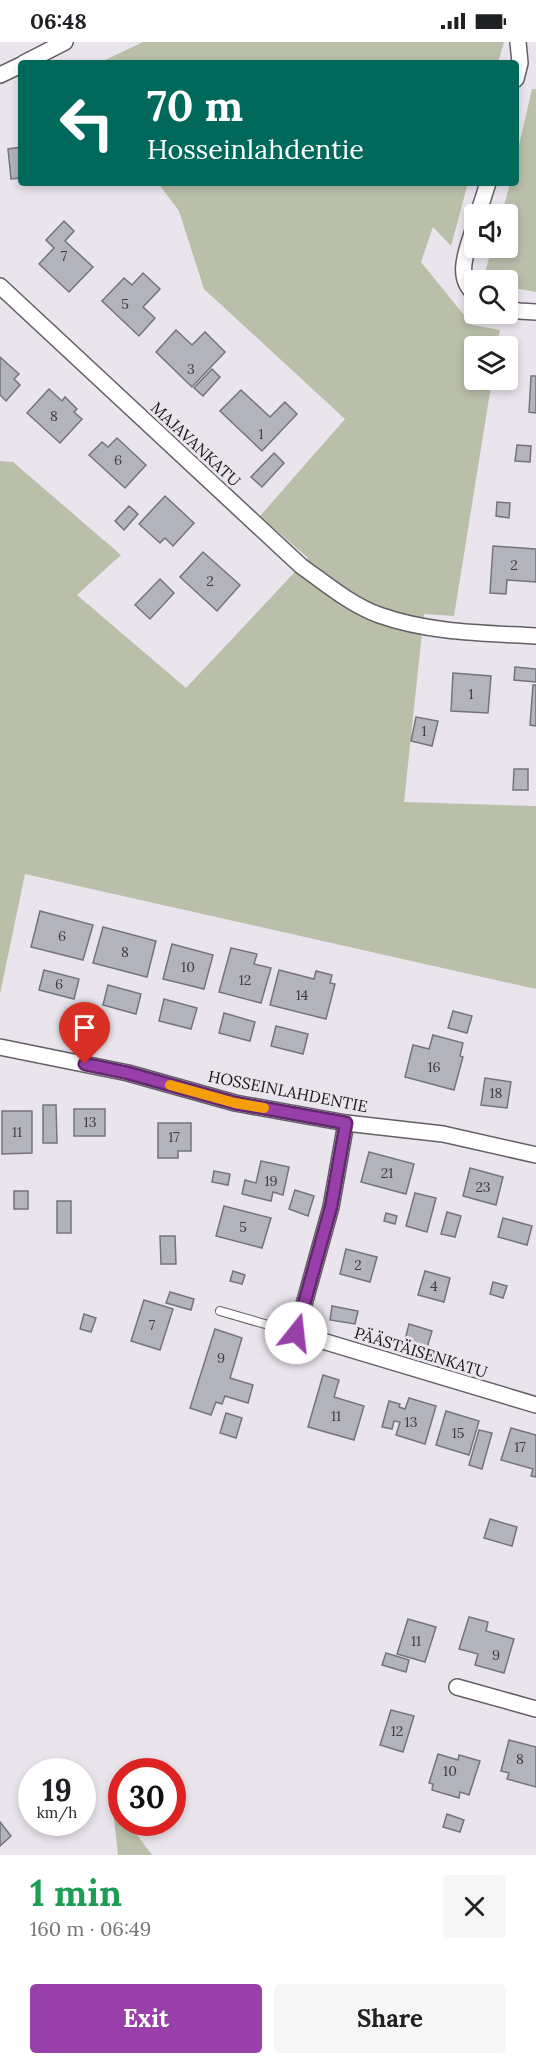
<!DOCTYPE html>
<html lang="en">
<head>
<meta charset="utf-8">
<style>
  body { margin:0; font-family:Lora,serif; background:#f6f6f6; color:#202124; height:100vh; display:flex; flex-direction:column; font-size:22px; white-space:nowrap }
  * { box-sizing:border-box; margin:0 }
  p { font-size:20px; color:#757577 }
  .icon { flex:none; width:33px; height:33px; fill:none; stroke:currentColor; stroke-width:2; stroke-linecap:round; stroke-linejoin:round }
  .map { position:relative; height:1813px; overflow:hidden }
  .panel { display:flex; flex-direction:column; background:#fff; flex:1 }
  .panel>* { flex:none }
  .hud { position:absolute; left:18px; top:18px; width:501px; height:126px; border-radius:6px; box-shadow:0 3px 9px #0003; background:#00695c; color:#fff; overflow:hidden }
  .tools { position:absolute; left:464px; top:162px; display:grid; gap:12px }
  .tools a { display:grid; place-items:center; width:54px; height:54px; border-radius:6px; background:#fff; box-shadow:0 3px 9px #0003; font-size:30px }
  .speed { position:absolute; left:18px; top:1716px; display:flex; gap:12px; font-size:30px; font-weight:700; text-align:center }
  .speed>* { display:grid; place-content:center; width:78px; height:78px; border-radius:50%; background:#fff; box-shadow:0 3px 9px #0003; line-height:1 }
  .speed small { font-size:15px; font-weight:400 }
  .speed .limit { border:9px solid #d22; background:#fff; color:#111 }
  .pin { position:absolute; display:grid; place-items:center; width:51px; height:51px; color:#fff; margin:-62px -26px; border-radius:50% 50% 50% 0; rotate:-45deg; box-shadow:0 0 6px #0007 }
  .pin .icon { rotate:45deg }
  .me { position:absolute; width:66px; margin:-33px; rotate:16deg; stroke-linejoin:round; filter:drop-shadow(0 0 4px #0008) }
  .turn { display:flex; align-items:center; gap:21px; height:126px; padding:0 30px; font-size:27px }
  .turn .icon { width:78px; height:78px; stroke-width:2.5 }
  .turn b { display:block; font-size:42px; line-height:51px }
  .round { display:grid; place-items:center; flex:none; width:63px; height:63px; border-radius:6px; background:#f6f6f6 }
  .summary { display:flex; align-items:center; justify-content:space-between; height:102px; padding:0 30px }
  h1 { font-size:36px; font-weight:700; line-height:45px; color:#1e9e55 }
  .primary-button { display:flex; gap:12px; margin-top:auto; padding:12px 30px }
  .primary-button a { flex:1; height:69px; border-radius:6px; background:#983faa; color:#fff; font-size:24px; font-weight:700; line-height:69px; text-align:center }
  .primary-button a+a { background:#f6f6f6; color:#202124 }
  .status { display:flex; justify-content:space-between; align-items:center; height:42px; padding:0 30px; background:#fff; direction:ltr }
  .status svg { height:16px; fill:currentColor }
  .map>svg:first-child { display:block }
</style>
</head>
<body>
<div class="status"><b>06:48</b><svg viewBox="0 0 49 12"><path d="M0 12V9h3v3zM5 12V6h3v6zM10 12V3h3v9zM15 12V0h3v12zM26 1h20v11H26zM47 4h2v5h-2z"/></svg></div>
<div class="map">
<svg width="536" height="1813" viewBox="0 0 536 1813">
  <rect width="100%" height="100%" fill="#eae4ed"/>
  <!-- green -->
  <g fill="#babfaa">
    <path d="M143,0H504L498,21H99Z"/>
    <path d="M532,47H536V250L508,245L507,238H498L485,230L492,206H507V172H502L510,141H516V116Z"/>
    <path d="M158,141H468L451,204L433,185L421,220L472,283L500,288L497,304H474V338H492L454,574L424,572L404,760L536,764V947L25,832L0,952V419L13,420L121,513L77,553L186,646L308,516L260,474L345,377L204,247L179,169Z"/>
    <path d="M112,1758L121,1771L122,1780L128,1781L152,1813H118Z"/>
  </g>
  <!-- building -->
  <g fill="#b2b3bc" stroke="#73747c" stroke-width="1.5">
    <path d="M21,105V136L11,137L8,107Z"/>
    <path d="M64,179L74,189L65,199L93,225L69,250L39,222L54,206L46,198Z"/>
    <path d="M143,231L160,247L143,265L155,276L139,294L102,259L124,236L132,243Z"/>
    <path d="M176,288L192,303L205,290L225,310L192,345L156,310Z"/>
    <path d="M0,315L19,332L14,337L20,343L6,359L0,353Z"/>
    <path d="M212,327L220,335L203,354L194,346Z"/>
    <path d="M531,334H536V371L529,370Z"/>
    <path d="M49,347L62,359L65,355L77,367L74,370L82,377L60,401L27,371Z"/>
    <path d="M241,348L270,375L285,360L297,372L262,409L220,369Z"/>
    <path d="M117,396L146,423L125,446L89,413L102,400L108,405Z"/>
    <path d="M517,403L531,404L530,420L515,419Z"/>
    <path d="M274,411L284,421L262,445L251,435Z"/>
    <path d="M165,454L194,481L173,504L165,496L160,501L139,482Z"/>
    <path d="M497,460L510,461L509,476L496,474Z"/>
    <path d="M129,464L138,472L124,488L115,479Z"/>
    <path d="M493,504L536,507V540L507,538L506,552L490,551Z"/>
    <path d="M203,510L240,543L217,569L180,535Z"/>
    <path d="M160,537L174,551L150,577L135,563Z"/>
    <path d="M515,625L536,627V640L514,638Z"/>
    <path d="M453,631L491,634L488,671L451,669Z"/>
    <path d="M533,643H536V684L530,683Z"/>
    <path d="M416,675L438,679L432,704L411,699Z"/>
    <path d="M514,727H528V748H513Z"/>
    <path d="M40,869L93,883L83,918L31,905Z"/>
    <path d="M103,885L156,899L147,935L93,921Z"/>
    <path d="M172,902L213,913L204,947L163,937Z"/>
    <path d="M231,906L257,912L254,922L271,926L261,961L219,950Z"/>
    <path d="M44,928L79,937L74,957L39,948Z"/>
    <path d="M279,928L314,937L316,929L332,933L330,941L335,942L326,977L270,963Z"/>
    <path d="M108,943L141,952L136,972L103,963Z"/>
    <path d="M164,957L197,966L191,987L159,979Z"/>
    <path d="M453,969L472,974L467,991L448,986Z"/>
    <path d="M224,971L255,980L250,999L219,991Z"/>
    <path d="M276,984L308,992L303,1012L271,1004Z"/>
    <path d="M433,993L463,1001L460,1014L463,1015L454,1048L405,1035L413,1003L429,1007Z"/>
    <path d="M485,1036L511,1040L507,1066L481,1063Z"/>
    <path d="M43,1063H56L57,1101H43Z"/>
    <rect x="74" y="1067" width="31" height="27"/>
    <path d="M2,1069H32V1111L2,1112Z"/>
    <path d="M158,1081H191V1109H178V1116H158Z"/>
    <path d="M369,1110L414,1122L406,1152L361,1140Z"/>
    <path d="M261,1119L289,1125L283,1153L273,1150L271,1159L242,1152L245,1138L256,1141Z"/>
    <path d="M470,1126L503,1135L496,1163L463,1154Z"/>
    <path d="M214,1129L230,1132L228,1143L212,1140Z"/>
    <path d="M295,1148L314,1154L308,1174L289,1167Z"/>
    <rect x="14" y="1149" width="14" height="18"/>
    <path d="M415,1151L436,1156L427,1190L406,1184Z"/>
    <rect x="57" y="1159" width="14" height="32"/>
    <path d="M224,1164L271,1176L262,1206L216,1194Z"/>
    <path d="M447,1170L461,1174L455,1195L441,1192Z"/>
    <path d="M386,1171L397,1174L395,1182L384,1179Z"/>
    <path d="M503,1176L532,1184L527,1203L498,1195Z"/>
    <path d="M160,1194H175L176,1222H161Z"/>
    <path d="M346,1207L377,1215L370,1240L340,1232Z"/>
    <path d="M233,1229L245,1233L242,1242L230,1239Z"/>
    <path d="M425,1229L450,1236L444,1260L418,1253Z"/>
    <path d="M493,1240L507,1244L503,1256L490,1252Z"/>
    <path d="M170,1250L194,1257L191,1268L166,1261Z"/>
    <path d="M144,1258L173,1267L160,1308L131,1299Z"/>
    <path d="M332,1264L358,1269L355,1282L330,1278Z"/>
    <path d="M84,1272L96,1276L91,1290L80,1287Z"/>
    <path d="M409,1282L432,1289L426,1309L404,1302Z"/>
    <path d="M215,1287L242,1296L230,1336L253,1343L248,1361L225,1354L222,1362L216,1360L211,1373L190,1366Z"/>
    <path d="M323,1333L339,1338L334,1355L364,1364L354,1398L308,1385Z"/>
    <path d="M409,1356L436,1364L425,1402L396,1393L400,1380L394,1379L392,1387L382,1385L389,1359L400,1362L399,1365L405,1367Z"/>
    <path d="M446,1369L479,1379L469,1413L436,1403Z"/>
    <path d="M226,1371L242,1376L236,1396L220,1391Z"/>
    <path d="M511,1386L536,1393V1435L531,1434L533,1427L501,1418Z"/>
    <path d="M479,1388L492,1391L482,1427L469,1423Z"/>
    <path d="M490,1477L517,1485L512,1504L484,1496Z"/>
    <path d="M469,1575L488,1580L486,1589L514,1597L504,1631L475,1623L478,1612L459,1607Z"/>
    <path d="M408,1577L436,1585L425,1620L397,1612Z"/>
    <path d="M386,1611L409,1618L406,1630L382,1623Z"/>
    <path d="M391,1668L414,1674L403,1710L380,1703Z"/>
    <path d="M509,1698L536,1705V1745L507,1737L509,1731L501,1729Z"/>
    <path d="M438,1712L458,1718L459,1713L480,1719L469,1753L460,1750L459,1756L432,1748L433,1742L429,1741Z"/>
    <path d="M447,1772L464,1778L460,1790L443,1785Z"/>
    <path d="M0,1780L11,1794L0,1804Z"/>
  </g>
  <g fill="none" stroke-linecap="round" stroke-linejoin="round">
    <!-- service casing -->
    <g stroke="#645f66" stroke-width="10">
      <path id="service" d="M220,1269L296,1291"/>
    </g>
    <!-- minor casing -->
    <g stroke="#645f66" stroke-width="18">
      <g id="minor">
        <path d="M24,21L65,0"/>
        <path d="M0,33L21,23"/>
        <path d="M516,37L520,21L518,0"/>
        <path d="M478,172L488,141"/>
        <path d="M474,185C468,206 454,234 474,251"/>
        <path d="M0,244L301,524C325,541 351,563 379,573C430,591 483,591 536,594"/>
        <path d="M507,266L519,269L536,270"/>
        <path d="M0,1005L128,1031L235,1061L346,1081L443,1092L536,1113"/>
        <path d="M346,1081L331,1165L296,1291L536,1363"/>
        <path d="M457,1645L536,1667"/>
      </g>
    </g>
    <!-- service -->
    <use href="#service" stroke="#fff" stroke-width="8"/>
    <!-- minor -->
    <use href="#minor" stroke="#fff" stroke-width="15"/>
  </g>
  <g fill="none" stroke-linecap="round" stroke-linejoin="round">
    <!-- route casing -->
    <g stroke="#63296e" stroke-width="15">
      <path id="route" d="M85,1022L128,1031L235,1061L346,1081L331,1165L296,1291"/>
    </g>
    <!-- route -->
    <use href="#route" stroke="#983faa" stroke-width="10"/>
    <!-- slow -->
    <path stroke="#f59e0b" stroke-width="10" d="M170,1043L235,1061L264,1066"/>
  </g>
  <g text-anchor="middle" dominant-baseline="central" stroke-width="6" stroke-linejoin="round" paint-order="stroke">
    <!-- number labels -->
    <g font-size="14" fill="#3d3c40">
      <text x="64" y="214">7</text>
      <text x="125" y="262">5</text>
      <text x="191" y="327">3</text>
      <text x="54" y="374">8</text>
      <text x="261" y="392">1</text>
      <text x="118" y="418">6</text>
      <text x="514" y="523">2</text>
      <text x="210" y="539">2</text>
      <text x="471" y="652">1</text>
      <text x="424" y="689">1</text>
      <text x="62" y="894">6</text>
      <text x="125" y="910">8</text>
      <text x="188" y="925">10</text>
      <text x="245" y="938">12</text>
      <text x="59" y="942">6</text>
      <text x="302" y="953">14</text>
      <text x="434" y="1025">16</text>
      <text x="496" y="1051">18</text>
      <text x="90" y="1080">13</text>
      <text x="17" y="1090">11</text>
      <text x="174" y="1095">17</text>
      <text x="387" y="1131">21</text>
      <text x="271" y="1139">19</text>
      <text x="483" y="1145">23</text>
      <text x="243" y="1185">5</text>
      <text x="358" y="1223">2</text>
      <text x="434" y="1244">4</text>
      <text x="152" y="1283">7</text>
      <text x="221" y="1316">9</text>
      <text x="336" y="1374">11</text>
      <text x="411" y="1380">13</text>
      <text x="458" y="1391">15</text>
      <text x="520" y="1405">17</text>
      <text x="416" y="1599">11</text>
      <text x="496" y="1613">9</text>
      <text x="397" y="1689">12</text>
      <text x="520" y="1717">8</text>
      <text x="450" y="1729">10</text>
    </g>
    <!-- street labels -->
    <g font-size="16" fill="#161417" stroke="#eae4ed">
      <text transform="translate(196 402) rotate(43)">MAJAVANKATU</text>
      <text transform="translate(288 1049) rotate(11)">HOSSEINLAHDENTIE</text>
      <text transform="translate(421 1310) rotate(17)">PÄÄSTÄISENKATU</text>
    </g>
  </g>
</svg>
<div class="tools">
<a><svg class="icon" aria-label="sound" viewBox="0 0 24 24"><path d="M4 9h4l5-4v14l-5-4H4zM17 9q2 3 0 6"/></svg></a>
<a><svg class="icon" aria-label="search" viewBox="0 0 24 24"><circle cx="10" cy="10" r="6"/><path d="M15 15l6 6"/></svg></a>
<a><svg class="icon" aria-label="layers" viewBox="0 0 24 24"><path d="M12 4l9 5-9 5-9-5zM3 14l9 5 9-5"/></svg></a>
</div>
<div class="speed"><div>19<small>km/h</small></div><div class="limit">30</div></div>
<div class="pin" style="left:85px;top:1022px;background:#d93025"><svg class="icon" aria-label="arrive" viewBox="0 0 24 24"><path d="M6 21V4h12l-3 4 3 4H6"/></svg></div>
<svg class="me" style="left:296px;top:1291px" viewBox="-20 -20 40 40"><circle r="19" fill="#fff"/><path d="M0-13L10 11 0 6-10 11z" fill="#983faa"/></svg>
<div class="hud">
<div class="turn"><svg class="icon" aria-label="left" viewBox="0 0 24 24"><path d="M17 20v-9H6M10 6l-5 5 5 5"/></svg><div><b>70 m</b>Hosseinlahdentie</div></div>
</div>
</div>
<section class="panel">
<div class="summary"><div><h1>1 min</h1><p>160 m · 06:49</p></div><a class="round"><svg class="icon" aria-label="close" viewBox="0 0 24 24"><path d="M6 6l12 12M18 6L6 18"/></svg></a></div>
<div class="primary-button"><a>Exit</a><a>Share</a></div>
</section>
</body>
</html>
